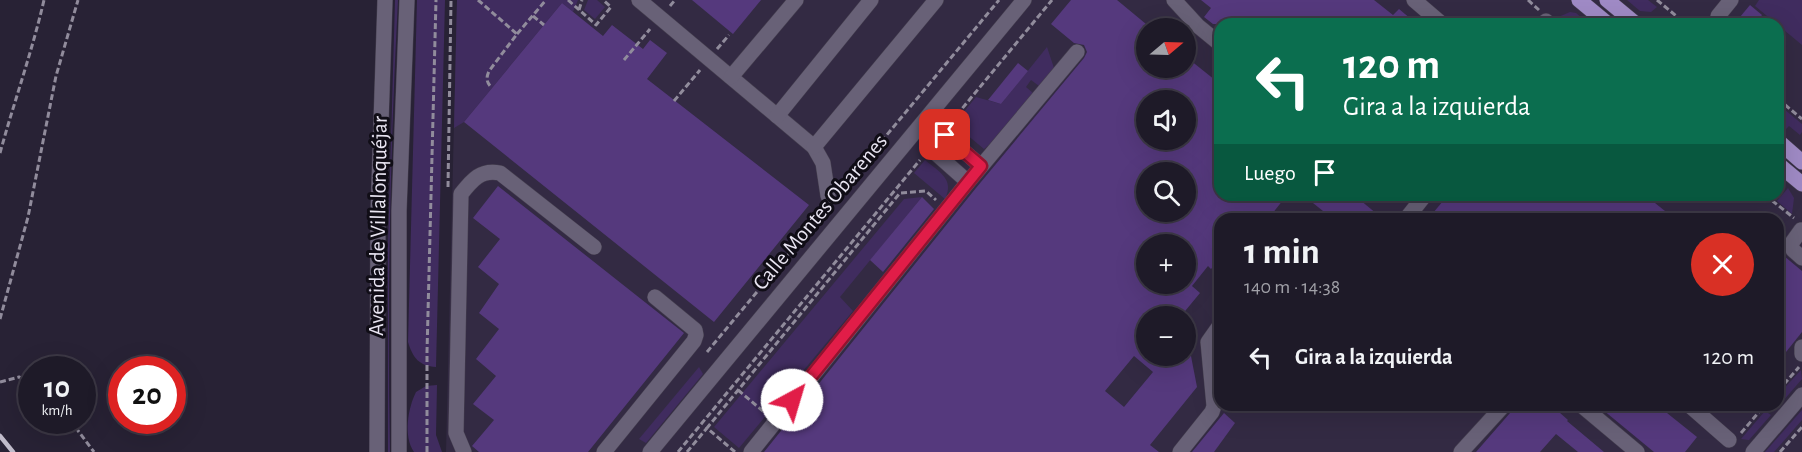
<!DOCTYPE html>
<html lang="es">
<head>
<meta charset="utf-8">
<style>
  body { margin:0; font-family:"Alegreya Sans",sans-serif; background:#2b2734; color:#f1f3f6; height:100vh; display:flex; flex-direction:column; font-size:22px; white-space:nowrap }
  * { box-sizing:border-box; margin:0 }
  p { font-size:20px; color:#a1a1a8 }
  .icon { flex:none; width:33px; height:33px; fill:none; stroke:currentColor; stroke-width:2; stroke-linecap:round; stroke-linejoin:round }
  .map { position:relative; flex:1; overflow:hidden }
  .panel { position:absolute; left:1214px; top:213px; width:570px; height:198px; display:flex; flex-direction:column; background:#1e1a28; border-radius:18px; box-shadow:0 6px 24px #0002,0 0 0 2px #3c3845 }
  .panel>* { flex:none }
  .top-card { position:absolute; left:1214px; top:18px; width:570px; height:183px; border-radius:18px; box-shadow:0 6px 24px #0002,0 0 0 2px #3c3845; background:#0b6e4f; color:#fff; overflow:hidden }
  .needle { width:39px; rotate:71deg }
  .tools { position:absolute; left:1136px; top:18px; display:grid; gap:12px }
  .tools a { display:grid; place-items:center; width:60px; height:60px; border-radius:50%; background:#1e1a28; box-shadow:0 6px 24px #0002,0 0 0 2px #3c3845; font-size:30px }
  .speed { position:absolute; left:18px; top:356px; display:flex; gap:12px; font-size:30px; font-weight:700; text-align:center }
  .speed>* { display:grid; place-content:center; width:78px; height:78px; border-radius:50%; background:#1e1a28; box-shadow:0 6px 24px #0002,0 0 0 2px #3c3845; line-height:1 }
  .speed small { font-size:15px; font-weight:400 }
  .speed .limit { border:9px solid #d22; background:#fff; color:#111 }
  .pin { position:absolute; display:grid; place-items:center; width:51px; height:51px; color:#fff; margin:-26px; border-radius:12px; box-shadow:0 3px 9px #0006 }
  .me { position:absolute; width:66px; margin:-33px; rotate:39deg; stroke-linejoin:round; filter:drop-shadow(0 0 4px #0008) }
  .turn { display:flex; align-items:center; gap:21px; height:126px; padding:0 30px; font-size:27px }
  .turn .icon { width:78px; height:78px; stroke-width:2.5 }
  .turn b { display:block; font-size:42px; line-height:51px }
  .then { display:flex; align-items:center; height:57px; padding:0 30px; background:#0003; gap:12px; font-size:22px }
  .round { display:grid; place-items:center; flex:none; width:63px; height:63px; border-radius:32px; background:#2b2734 }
  .head { display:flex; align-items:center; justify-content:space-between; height:102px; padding:0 30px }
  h1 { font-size:36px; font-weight:600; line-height:45px }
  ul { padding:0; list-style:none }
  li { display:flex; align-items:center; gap:18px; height:84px; padding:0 30px }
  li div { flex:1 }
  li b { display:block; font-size:22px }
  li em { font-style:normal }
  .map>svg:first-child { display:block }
</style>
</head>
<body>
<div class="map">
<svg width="1802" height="452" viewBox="0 0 1802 452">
  <rect width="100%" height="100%" fill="#282235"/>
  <!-- built -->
  <path fill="#332a43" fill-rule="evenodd" d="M457,0H1802V452H446ZM1220,24H1778V195H1220ZM1146,28H1185V68H1146ZM1146,100H1185V140H1146ZM1146,172H1185V212H1146ZM1220,219H1778V405H1220ZM1146,244H1185V284H1146ZM1146,316H1185V356H1146Z"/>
  <!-- green -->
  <g fill="#402c5f">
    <path d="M395,0H398C390,150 387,302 390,452H388V247Z"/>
    <path d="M417,0H445L436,367C419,366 413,358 408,342Z"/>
    <path d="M457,0H578L573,12L562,3L464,122L454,128Z"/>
    <path d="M588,0H597L605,7L595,19L584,10Z"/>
    <path d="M1627,0H1648L1657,7L1651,12L1640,11Z"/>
    <path d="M1759,0H1802V45L1755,6Z"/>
    <path d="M1570,12L1576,13L1589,24H1563L1556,18Z"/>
    <path d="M1047,47L1054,68L1039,86L1031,80L1026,87L1033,93L989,145L984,149L954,124L976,97L1001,104Z"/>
    <path d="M1778,104L1802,124V132L1800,135L1789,126L1784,131L1778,126Z"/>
    <path d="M925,160C939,172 955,179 945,199L914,173Z"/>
    <path d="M1788,188L1794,198L1792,214L1777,201Z"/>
    <path d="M922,197L840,297L853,311L739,448L714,427L904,199Z"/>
    <path d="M699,367L703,374L646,443L639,439Z"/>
    <path d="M1801,370L1802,379L1783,401L1778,395Z"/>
    <path d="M437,385L436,435L442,452H414C403,436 408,408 416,392L426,386Z"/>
    <path d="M1802,410V420L1774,452H1765Z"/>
    <path d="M1765,411L1771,415L1749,440L1741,439Z"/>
  </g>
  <!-- building -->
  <g fill="#55397d" fill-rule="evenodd">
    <path d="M692,0H761L733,34Z"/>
    <path d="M1071,0H1117L1146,24V68H1185V56L1220,84V195H1287L1268,219H1220V259L1211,269L1208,266L1192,286L1200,293L1181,316H1146V356H1191L1197,387L1150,445L1159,452H764L976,188L1084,58L1087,52L1084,45L1074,43L1051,24ZM1146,100H1185V140H1146ZM1146,172H1185V212H1146ZM1146,244H1185V284H1146ZM1134,356L1153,372L1124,407L1105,391Z"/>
    <path d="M1201,0H1374L1393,15L1399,9L1417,24H1213L1204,17L1211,8Z"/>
    <path d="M562,3L603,36L612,25L643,49L650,40L667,53L647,79L809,205L714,322L464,122Z"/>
    <path d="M1750,5L1762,15L1755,24H1748L1740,17Z"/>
    <path d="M1018,63L1028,71L1001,104L988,100Z"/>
    <path d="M498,186L684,333L588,452H479L472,446L494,420L473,404L496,376L476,359L499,329L479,313L499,284L478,267L500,239L473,218Z"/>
    <path d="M1303,195H1354L1383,219H1333Z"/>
    <path d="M1448,195H1645L1675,219H1428Z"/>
    <path d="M922,197L934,209L883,272L870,260Z"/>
    <path d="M1778,251L1802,271V332L1778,362Z"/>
    <path d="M1517,405H1551L1568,420L1567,421L1604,452H1578L1556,434L1540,452H1476Z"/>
    <path d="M1597,405H1657L1697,437L1685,452H1654Z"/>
    <path d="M1224,413L1235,423L1214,452H1192Z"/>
  </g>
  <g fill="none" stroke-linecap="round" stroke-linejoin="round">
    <!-- minor casing -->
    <g stroke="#453f4f" stroke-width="16">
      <g id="minor">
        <path d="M639,0L814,147L823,163L828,196"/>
        <path d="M1174,0L1198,26L1220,44"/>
        <path d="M1414,0L1442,24"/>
        <path d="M1718,16L1731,0"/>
        <path d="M1543,24L1546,21"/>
        <path d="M731,77L796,0"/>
        <path d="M777,116L871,0"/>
        <path d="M945,135L981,166"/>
        <path d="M814,147L936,0"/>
        <path d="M968,182L1077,52"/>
        <path d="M1406,219L1425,195"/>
        <path d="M1801,230L1791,244L1793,250L1802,258"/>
        <path d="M1802,347V354"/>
        <path d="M1581,405L1637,452"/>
        <path d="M1689,405L1729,440"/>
        <path d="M377,452L378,215L385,0"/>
        <path d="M399,452V211L407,0"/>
        <path d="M464,452L456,433L461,194C472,180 481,169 500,173L594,247"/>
        <path d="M604,452L694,341L696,335L695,330L655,297"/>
        <path d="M650,452L1024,0"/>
        <path d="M751,452L968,182L933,151"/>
        <path d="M1180,452L1212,412L1214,406L1208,342L1220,325"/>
        <path d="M1461,452L1504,405"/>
        <path d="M1753,452L1802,395"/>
      </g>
    </g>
    <!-- major casing -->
    <g stroke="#453f4f" stroke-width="16">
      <g id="major">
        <path d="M1579,0L1608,24"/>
        <path d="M1607,0L1636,24"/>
        <path d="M1778,141L1802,162"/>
        <path d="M1778,164L1802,184"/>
      </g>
    </g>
    <!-- path -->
    <g stroke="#918c9c" stroke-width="3" stroke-dasharray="6 3" stroke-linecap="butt">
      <path d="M478,0L517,34L489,71C486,78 486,82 492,88"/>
      <path d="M568,0L596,25L611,7L603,0"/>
      <path d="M1528,0L1539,10"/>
      <path d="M1657,0L1686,24"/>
      <path d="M670,6L675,0"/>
      <path d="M579,10L582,0"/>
      <path d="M533,16L544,25"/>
      <path d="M1734,18L1741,24"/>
      <path d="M517,34L546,0"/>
      <path d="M717,49L729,35"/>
      <path d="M624,60L650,29"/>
      <path d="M1778,99L1802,119"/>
      <path d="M674,101L700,70"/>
      <path d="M951,122L1052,0"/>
      <path d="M0,153C14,102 32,52 44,0"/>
      <path d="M448,187L451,0"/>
      <path d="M841,190L999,0"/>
      <path d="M1765,195L1794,218"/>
      <path d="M0,319L28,217L56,76L78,0"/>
      <path d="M707,352L826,209"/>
      <path d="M0,382L19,377L32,382"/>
      <path d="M738,390L764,412"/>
      <path d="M1778,391L1799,367"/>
      <path d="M70,420L94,452"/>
      <path d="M1741,433L1765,405"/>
      <path d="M427,452V352L436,0"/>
      <path d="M678,452L920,160"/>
      <path d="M687,452L707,428"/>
      <path d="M735,452L707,428L900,193L926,191L936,200"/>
      <path d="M1780,452L1802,427"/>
    </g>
    <!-- minor -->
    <use href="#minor" stroke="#686177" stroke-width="15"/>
    <!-- major -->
    <use href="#major" stroke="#9f8ac5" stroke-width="15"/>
    <!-- rail -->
    <path stroke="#c0bbca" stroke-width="4.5" d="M0,436L13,452"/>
  </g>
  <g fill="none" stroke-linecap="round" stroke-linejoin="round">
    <!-- route casing -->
    <g stroke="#92132f" stroke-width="15">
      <path id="route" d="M792,400L981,166L945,135"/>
    </g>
    <!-- route -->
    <use href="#route" stroke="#e11d48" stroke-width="10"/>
  </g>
  <g text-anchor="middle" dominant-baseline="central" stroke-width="6" stroke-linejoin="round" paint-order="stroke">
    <!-- street labels -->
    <g font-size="22" fill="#e9e5f2" stroke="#100d16">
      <text transform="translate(820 212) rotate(-50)">Calle Montes Obarenes</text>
      <text transform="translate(378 226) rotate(-89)">Avenida de Villalonquéjar</text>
    </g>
  </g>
</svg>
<div class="tools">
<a><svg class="needle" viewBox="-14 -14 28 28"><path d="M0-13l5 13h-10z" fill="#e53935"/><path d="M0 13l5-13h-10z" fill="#a1a1a8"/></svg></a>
<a><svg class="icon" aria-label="sound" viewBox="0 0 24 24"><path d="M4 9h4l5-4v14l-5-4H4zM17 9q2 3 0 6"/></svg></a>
<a><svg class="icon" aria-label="search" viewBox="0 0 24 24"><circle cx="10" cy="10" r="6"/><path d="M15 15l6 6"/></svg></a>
<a>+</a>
<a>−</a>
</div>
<div class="speed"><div>10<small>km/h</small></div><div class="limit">20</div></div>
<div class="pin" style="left:945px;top:135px;background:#d93025"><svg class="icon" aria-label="arrive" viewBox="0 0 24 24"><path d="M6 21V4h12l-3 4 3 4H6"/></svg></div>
<svg class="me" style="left:792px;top:400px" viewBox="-20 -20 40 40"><circle r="19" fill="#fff"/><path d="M0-13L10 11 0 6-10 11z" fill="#e11d48"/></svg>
<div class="top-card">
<div class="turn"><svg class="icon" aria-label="left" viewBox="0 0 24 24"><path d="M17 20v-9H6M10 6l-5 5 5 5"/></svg><div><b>120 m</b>Gira a la izquierda</div></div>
<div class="then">Luego<svg class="icon" aria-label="arrive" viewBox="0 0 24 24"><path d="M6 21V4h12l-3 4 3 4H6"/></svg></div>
</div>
<section class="panel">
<div class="head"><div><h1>1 min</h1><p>140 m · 14:38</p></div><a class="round" style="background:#d93025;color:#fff"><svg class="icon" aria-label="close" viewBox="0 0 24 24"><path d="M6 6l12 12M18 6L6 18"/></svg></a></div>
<ul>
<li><svg class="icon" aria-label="left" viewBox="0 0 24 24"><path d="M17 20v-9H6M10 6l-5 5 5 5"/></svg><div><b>Gira a la izquierda</b></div><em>120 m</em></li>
</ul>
</section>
</div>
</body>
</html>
